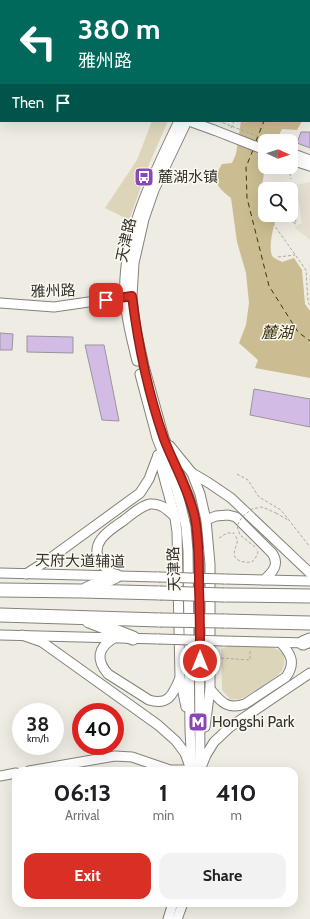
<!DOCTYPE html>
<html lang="en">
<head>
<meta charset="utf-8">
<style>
  body { margin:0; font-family:Cabin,"Noto Sans SC",sans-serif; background:#f2f2f2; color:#202124; height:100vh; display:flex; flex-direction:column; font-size:15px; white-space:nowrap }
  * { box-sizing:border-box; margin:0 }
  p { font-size:13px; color:#757577 }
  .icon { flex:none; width:22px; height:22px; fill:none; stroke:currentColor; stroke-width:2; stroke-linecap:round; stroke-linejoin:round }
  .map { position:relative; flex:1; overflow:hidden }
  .side { position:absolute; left:12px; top:767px; width:286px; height:140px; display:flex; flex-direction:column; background:#fff; border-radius:12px; box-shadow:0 4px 16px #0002 }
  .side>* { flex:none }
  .banner { position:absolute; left:0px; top:0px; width:310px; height:122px; box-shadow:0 4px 16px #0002; background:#00695c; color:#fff; overflow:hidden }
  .needle { width:26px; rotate:93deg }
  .fabs { position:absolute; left:258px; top:134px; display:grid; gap:8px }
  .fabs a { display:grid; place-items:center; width:40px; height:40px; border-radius:8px; background:#fff; box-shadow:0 4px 16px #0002; font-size:20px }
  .speed { position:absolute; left:12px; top:703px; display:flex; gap:8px; font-size:20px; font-weight:700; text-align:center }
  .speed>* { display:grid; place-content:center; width:52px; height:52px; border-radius:50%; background:#fff; box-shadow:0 4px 16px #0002; line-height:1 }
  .speed small { font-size:10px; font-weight:400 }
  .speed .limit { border:6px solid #d22; background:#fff; color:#111 }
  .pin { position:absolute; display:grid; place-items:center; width:34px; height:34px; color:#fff; margin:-17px; border-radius:8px; box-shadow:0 2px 6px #0006 }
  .me { position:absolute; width:44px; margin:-22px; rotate:0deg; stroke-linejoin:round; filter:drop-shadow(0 0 3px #0008) }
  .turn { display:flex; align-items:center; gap:14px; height:84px; padding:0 12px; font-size:18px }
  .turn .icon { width:52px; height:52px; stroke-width:2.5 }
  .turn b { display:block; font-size:28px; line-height:34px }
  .then { display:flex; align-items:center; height:38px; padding:0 12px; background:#0003; gap:8px; font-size:15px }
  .eta { display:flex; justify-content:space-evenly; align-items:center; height:68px; text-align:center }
  .eta b { font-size:24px; font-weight:800; line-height:28px }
  .primary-button { display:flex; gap:8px; margin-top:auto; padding:8px 12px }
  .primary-button a { flex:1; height:46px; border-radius:12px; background:#d93025; color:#fff; font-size:16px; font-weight:800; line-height:46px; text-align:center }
  .primary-button a+a { background:#f2f2f2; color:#202124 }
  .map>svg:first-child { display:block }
</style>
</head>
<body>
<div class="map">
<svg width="310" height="919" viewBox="0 0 310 919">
  <rect width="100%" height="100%" fill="#efece3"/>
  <!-- built -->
  <path fill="#e4dfd0" d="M310,182V240L294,227L302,223L296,185Z"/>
  <!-- green -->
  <g fill="#ddd5ba">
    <path d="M152,121H168L150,162L129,220L105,208L137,160Z"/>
    <path d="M229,646C242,646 267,644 278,650C286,654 286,665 281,672C278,676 249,695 243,698C239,700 235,699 230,699L222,690L221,649Z"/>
  </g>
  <!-- water -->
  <g fill="#cbbd91">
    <rect x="221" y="0" width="71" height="1"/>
    <path d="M309,39L310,106L309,108Z"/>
    <path d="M241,121H243L245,123L246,121H302L297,130L282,129L276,141H265V167L262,186L265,196V215H277C274,224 267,250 273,257C275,259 279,260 282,262L294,258L302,270L305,304L310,311V378L255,368L258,360L239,343L246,325L249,303L246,273L237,242L231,198C217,187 211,181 222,164L232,163L236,154Z"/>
  </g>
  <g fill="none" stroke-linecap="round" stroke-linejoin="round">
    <!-- ferry -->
    <g stroke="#3e340f" stroke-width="1" stroke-dasharray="5 4" stroke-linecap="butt">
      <path d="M245,0L246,1"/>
      <path d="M256,141L264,121"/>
      <path d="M253,150L246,167L247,198L269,286L298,332L310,341"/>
    </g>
  </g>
  <!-- building -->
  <g fill="#d2bce5" stroke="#99959c">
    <path d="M301,132H310V148L297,143Z"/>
    <path d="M0,333L13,334L12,350H0Z"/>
    <path d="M27,336L73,337V353L27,352Z"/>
    <path d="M85,345H104L119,421L102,420Z"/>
    <path d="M254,389L310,399V427L250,415Z"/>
  </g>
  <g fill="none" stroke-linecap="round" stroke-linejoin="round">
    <!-- minor casing -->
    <g stroke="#84827a" stroke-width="11">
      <g id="minor">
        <path d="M178,0V1"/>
        <path d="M189,0L190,1"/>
        <path d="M187,121L154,190L144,219L134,263L132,296L135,325L144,366L164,438L190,500L195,517L199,552L200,771"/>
        <path d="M189,121L214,130"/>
        <path d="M291,153L310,160"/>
        <path d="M291,160L310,166"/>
        <path d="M0,303L54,307L130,296"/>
        <path d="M137,361C132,340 126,319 125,298C121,237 154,174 179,121"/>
        <path d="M140,374L157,438L176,487L182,510L186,527L188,551L190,729L192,771"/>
        <path d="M170,446L192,473L200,494L206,520L210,564V689L205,727"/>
        <path d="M158,455L175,518L177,532L180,678L186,707"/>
        <path d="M192,473L209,483L231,498L310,573"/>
        <path d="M206,520L216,516L228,515L236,517L272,553C280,564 273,572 264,580"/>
        <path d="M0,573L159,577"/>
        <path d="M26,574L48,560L140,493L149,479L158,455"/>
        <path d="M116,576C111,572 103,567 100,562C89,542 110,530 123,521C131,515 140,506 150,504C160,503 167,509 174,516"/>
        <path d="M224,579L310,581"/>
        <path d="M0,635L159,639"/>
        <path d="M22,635L42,642L158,725L176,741L185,753L189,764"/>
        <path d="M114,638C97,648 96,660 108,674L149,700C169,706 173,694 180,678"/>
        <path d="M223,641L308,643"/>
        <path d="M210,689C221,702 227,710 245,704L286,677C296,663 291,654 281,643"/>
        <path d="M29,771L115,756L132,757L170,770H200L206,755L214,742L230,727L310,673"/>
        <path d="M0,776L16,773"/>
        <path d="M168,919L173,903"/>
        <path d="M177,919L183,903"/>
      </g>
    </g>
    <!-- highway casing -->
    <g stroke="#84827a" stroke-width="15">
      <g id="highway">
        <path d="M87,589L116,576"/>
        <path d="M0,590L82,591L160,593"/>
        <path d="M224,595L310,596"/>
        <path d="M0,615L160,620"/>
        <path d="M89,621L133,638"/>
        <path d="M224,621L310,623"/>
        <path d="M303,643L310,640"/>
      </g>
    </g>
    <!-- path -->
    <g stroke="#aba9a2" stroke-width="1" stroke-dasharray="3 2" stroke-linecap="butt">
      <path d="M207,0V1"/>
      <path d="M217,0V1"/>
      <path d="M215,1V0"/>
      <path d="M231,128L234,121"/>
      <path d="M289,168L291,179"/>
      <path d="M265,203L261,207L265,212"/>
      <path d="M267,215L306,270L308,302L310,305"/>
      <path d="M280,215L296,224L294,203"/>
      <path d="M278,257L295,255"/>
      <path d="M237,474L248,480L259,497L281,510L310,547"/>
      <path d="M276,513L288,520"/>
      <path d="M219,538L227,533H234C234,534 237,538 237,539C238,542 236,546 235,549C231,561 243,563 252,562L256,557L258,552L256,549"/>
      <path d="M221,658L250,660V649"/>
    </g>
    <!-- minor -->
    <use href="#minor" stroke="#fff" stroke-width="9"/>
    <!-- highway -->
    <use href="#highway" stroke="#fff" stroke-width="13"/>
    <!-- minor-bridge casing -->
    <g stroke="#84827a" stroke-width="11" stroke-linecap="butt">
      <g id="minor-bridge">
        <path d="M214,130L265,150"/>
        <path d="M159,577L224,579"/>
        <path d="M159,639L223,641"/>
      </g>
    </g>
    <!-- highway-bridge casing -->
    <g stroke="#84827a" stroke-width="15" stroke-linecap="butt">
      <g id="highway-bridge">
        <path d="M160,593L224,595"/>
        <path d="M160,620L224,621"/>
      </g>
    </g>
    <!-- path-bridge -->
    <g stroke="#aba9a2" stroke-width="1" stroke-dasharray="3 2" stroke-linecap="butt">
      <path d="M218,121L270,141"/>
      <path d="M255,547L240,535L237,526L242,517L252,509L262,507L276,513"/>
    </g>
    <!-- minor-bridge -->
    <use href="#minor-bridge" stroke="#fff" stroke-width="9"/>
    <!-- highway-bridge -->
    <use href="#highway-bridge" stroke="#fff" stroke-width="13"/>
  </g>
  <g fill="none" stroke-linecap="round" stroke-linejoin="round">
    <!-- route casing -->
    <g stroke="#8d1f18" stroke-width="10">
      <path id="route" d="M106,300L132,296C138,344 148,393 164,439C174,465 189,490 195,518C199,541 199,564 199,588C200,612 200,636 200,661"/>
    </g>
    <!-- route -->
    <use href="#route" stroke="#d93025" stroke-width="7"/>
  </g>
  <!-- icons -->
  <defs>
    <g id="bus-square" transform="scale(1)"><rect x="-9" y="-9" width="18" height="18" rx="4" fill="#8b46b9" stroke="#fcf9f0"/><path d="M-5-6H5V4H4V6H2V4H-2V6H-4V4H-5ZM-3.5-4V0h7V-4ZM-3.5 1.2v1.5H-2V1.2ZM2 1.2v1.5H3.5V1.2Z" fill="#fff"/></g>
    <g id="metro-square" transform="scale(1)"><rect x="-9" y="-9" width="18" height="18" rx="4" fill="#8b46b9" stroke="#fcf9f0"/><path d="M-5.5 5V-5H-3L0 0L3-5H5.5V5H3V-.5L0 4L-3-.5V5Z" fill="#fff"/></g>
  </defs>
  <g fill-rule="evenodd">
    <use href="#bus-square" x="144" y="177"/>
    <use href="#metro-square" x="198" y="722"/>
  </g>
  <g text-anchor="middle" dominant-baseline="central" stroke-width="3" stroke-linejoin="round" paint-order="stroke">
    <!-- poi labels -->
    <g font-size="15" fill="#32312d" stroke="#fcf9f0" text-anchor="start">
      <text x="158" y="177">麓湖水镇</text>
      <text x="212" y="722">Hongshi Park</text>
    </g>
    <!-- street labels -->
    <g font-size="15" fill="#32312d" stroke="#fcf9f0">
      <text transform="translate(126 240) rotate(-78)">天津路</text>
      <text transform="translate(53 291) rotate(-2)">雅州路</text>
      <text transform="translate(80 561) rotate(1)">天府大道辅道</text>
      <text transform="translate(174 569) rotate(-92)">天津路</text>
    </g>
    <!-- water labels -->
    <g font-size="16" font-style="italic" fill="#3e340f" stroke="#fcf9f0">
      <text x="277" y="332">麓湖</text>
    </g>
  </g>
</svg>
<div class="fabs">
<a><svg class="needle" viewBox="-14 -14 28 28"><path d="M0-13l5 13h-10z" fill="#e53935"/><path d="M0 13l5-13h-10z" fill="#757577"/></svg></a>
<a><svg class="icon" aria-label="search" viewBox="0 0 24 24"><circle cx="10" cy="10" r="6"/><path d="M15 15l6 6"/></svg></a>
</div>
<div class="speed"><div>38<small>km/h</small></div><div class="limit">40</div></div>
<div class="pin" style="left:106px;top:300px;background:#d93025"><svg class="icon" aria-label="arrive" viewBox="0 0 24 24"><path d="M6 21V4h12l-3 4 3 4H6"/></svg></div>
<svg class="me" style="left:200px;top:661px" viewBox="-20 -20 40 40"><circle r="17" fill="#d93025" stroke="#fff" stroke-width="3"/><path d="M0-11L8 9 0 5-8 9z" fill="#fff"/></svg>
<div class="banner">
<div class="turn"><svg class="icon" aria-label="left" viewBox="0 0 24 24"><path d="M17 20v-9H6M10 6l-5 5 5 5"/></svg><div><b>380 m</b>雅州路</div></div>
<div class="then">Then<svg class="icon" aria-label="arrive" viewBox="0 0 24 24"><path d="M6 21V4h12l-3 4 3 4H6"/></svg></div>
</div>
<section class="side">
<div class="eta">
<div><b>06:13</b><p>Arrival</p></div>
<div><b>1</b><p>min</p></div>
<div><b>410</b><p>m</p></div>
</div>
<div class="primary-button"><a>Exit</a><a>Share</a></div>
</section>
</div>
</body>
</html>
